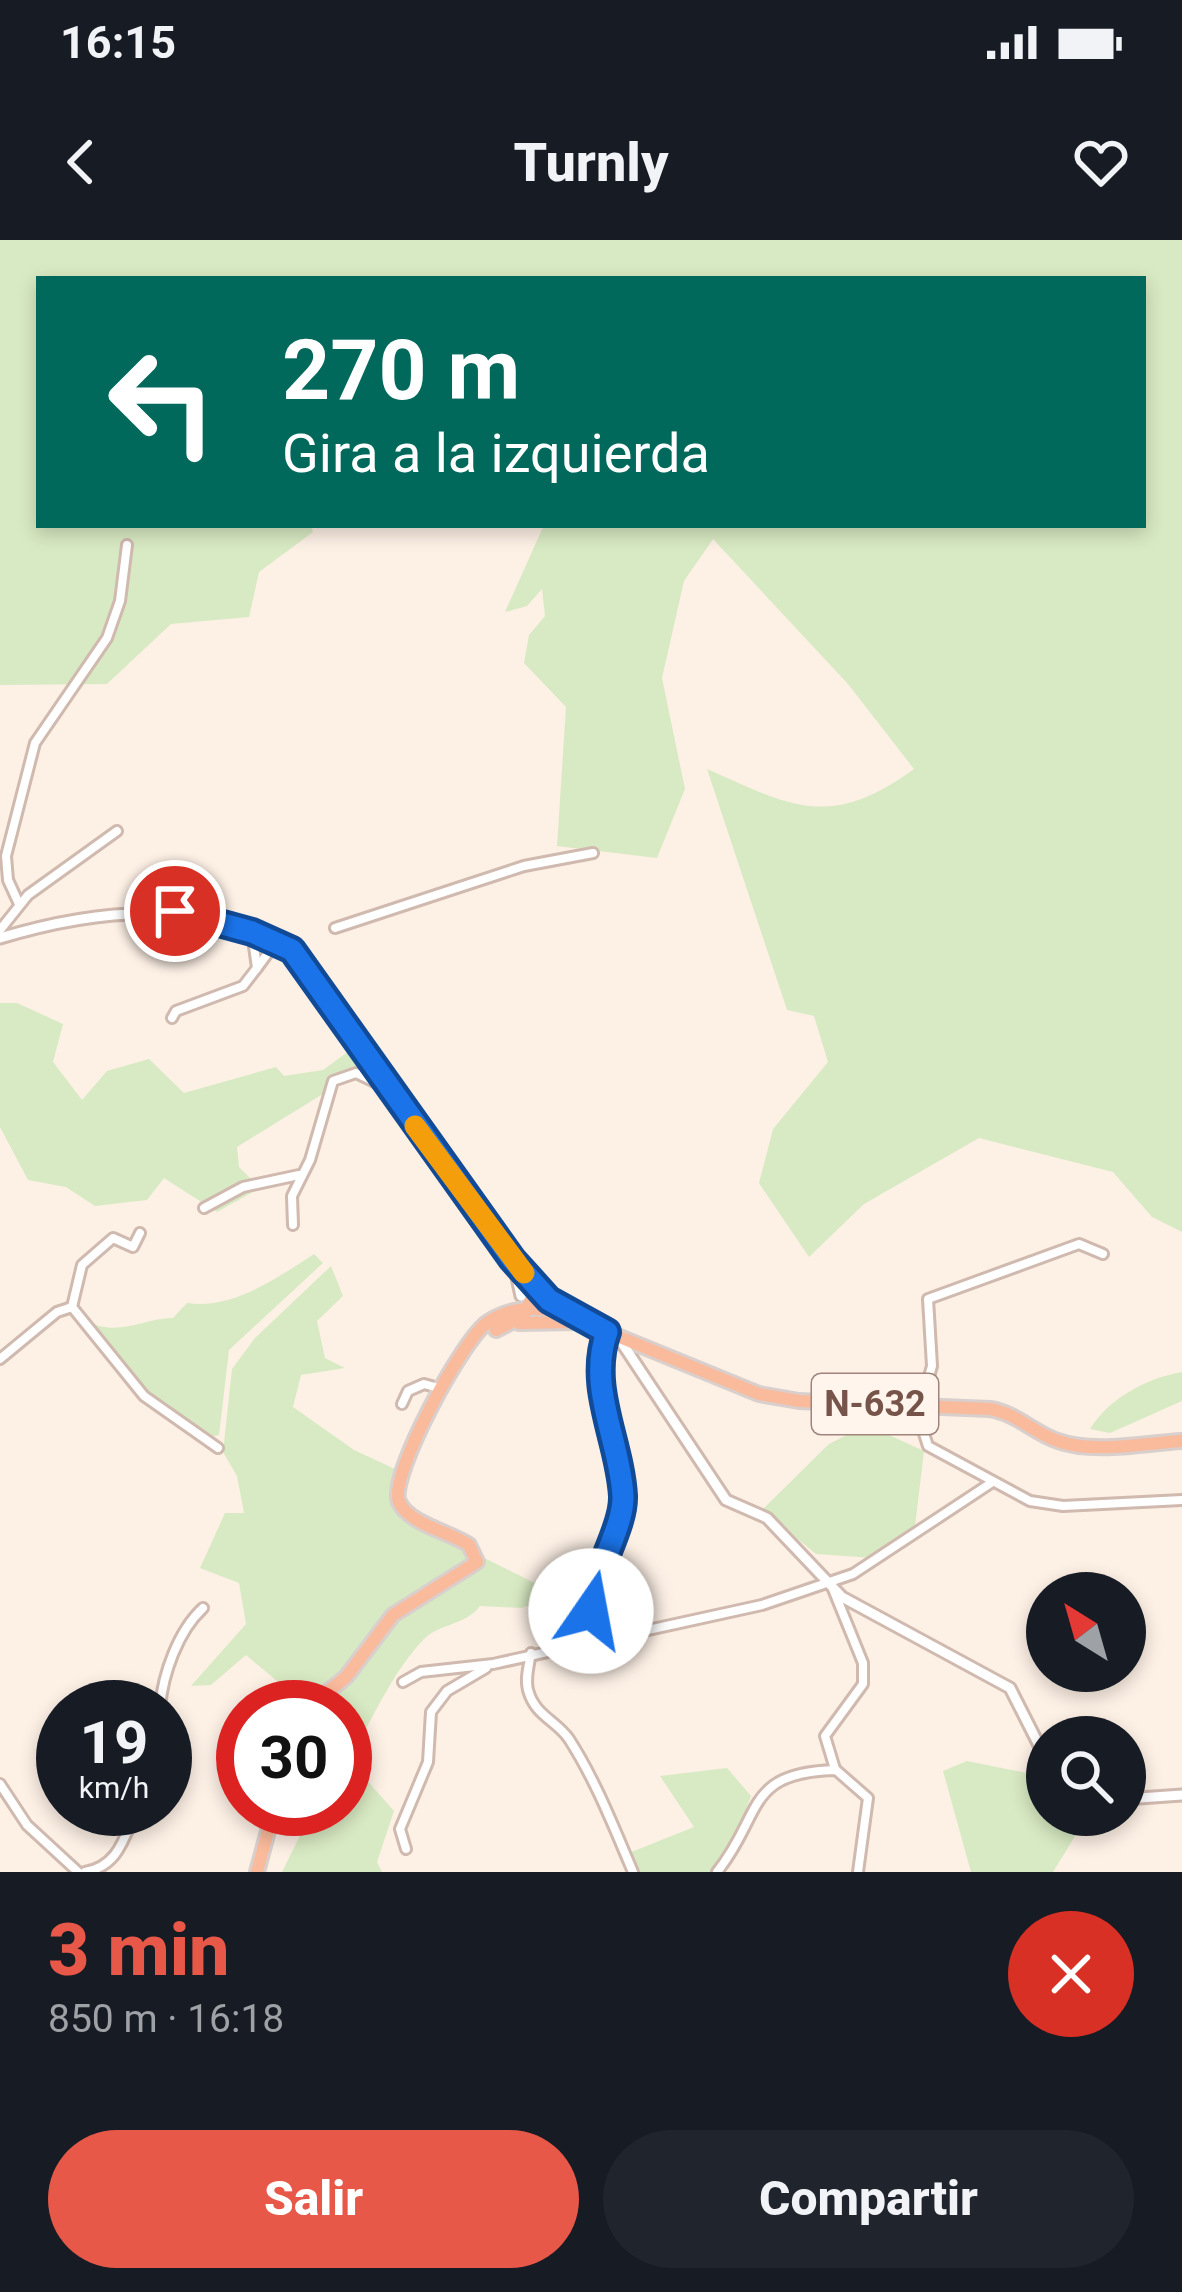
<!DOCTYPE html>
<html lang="es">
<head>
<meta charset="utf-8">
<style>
  body { margin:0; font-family:Roboto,sans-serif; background:#20242c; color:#f1f3f6; height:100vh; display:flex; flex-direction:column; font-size:45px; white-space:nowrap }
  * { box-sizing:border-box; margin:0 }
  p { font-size:39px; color:#9ea1a6 }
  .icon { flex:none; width:66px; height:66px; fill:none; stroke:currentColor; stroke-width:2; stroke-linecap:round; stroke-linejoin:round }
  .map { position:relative; height:1632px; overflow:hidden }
  .panel { display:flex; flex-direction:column; background:#171b24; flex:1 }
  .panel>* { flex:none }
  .guide { position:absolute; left:36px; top:36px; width:1110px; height:252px; border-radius:0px; box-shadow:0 6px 18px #0003; background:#00695c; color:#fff; overflow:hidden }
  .needle { width:78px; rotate:323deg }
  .controls { position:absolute; left:1026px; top:1332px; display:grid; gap:24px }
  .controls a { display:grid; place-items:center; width:120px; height:120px; border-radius:50%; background:#171b24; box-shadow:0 6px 18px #0003; font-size:60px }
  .speed { position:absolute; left:36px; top:1440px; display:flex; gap:24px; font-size:60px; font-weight:700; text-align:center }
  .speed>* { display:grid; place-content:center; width:156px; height:156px; border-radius:50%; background:#171b24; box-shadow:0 6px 18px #0003; line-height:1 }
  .speed small { font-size:30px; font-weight:400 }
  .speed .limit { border:18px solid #d22; background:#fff; color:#111 }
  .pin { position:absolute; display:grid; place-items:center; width:102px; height:102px; color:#fff; margin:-51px; border:6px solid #fff; border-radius:50%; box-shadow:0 3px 12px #0007 }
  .me { position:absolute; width:132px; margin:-66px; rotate:12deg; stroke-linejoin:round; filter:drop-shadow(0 0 9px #0008) }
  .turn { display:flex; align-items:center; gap:42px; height:252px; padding:0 48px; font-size:54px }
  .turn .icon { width:156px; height:156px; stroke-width:2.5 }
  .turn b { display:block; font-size:84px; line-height:102px }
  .round { display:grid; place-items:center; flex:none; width:126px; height:126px; border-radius:63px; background:#20242c }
  .summary { display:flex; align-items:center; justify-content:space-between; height:204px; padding:0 48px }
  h1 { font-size:72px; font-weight:800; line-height:90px; color:#e85849 }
  .action { display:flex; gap:24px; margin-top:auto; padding:24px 48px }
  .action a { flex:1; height:138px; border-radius:72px; background:#e85849; color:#fff; font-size:48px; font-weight:800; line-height:138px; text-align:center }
  .action a+a { background:#20242c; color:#f1f3f6 }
  .status { display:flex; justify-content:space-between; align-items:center; height:84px; padding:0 60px; background:#171b24; direction:ltr }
  .status svg { height:33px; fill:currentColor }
  header { display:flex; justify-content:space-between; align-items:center; height:156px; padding:0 48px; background:#171b24; font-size:54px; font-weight:800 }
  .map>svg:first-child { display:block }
</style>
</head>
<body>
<div class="status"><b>16:15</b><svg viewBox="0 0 49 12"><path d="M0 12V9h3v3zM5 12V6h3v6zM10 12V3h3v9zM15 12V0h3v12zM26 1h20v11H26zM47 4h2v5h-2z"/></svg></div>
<header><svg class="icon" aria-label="back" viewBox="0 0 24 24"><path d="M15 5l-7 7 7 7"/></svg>Turnly<svg class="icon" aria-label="heart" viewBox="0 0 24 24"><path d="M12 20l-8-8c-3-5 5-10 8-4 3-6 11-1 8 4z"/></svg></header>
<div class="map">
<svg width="1182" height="1632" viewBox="0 0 1182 1632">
  <rect width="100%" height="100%" fill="#fdf0e5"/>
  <!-- green -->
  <g fill="#d8eac3">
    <path d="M0,0H1182V992L1152,977L1113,932L979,898L864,964L809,1017L759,943L773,889L828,822L814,776L787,770L707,529C793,567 830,590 914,529L848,444L713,299L684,341L662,438L685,549L657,618L557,606L566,467L524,423L529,395L545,376L542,349L527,366L505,372L544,285H1143V39H39V285H311L313,292L259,332L249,377L171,384L107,444L0,445Z"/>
    <path d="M0,763H17L63,784L53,822L82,860L107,831L149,819L184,853L276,827L284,836L323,830L353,808L377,843L347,839L237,907L239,927L260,948L217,972L164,938L147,960L95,966L66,947L28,940L0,887Z"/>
    <path d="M314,1014L323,1023L229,1110L219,1195L205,1198L145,1154L89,1082C120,1097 143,1078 173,1078L187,1063C232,1070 277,1038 314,1014Z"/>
    <path d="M331,1026L343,1056L317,1081L325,1118L345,1128L301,1135L293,1167L354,1210L395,1229L391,1256L408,1280L561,1356L521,1368L480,1366C465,1386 440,1383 424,1399C394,1430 375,1474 353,1512L365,1538L394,1571L377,1622L382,1632H282L313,1569H345V1467H270L277,1441L246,1415L211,1445L191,1446L246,1384L239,1343L200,1328L225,1273H244L237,1236L223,1212L232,1129L255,1098Z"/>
    <path d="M1182,1132V1161L1110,1193L1090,1189C1109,1158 1147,1138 1182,1132Z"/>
    <path d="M857,1190L880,1191L924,1211L915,1286L873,1318L816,1314L762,1270L829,1204Z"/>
    <path d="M967,1521L1047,1537V1575H1088L1053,1632H971L943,1531Z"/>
    <path d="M727,1528L751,1556L734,1601L711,1632H639L629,1613L694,1587L660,1536Z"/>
  </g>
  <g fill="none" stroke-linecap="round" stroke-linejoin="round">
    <!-- minor casing -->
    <g stroke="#d0b9ae" stroke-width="14">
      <g id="minor">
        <path d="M19,664L8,640L6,616L35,503L107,398L120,361L127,305"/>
        <path d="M335,688L524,626L593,613"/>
        <path d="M0,690L28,655L117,591"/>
        <path d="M257,728L276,702"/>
        <path d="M172,778L176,771L243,746L257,728L252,692"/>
        <path d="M204,968L243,947L299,935"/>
        <path d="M293,985L292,956L310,920L333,841L356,833L389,849"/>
        <path d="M1103,1014L1079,1004L928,1059L932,1126L918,1175L928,1206L1030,1261L1063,1266L1182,1260"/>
        <path d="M72,1067L82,1025L113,998L133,1007L140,993"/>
        <path d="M0,1119L57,1072L72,1067L144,1156L218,1208"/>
        <path d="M402,1164L408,1151L424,1144L442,1149"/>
        <path d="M833,1349L863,1423V1444L825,1496L835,1529"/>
        <path d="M589,1399L593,1340L623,1260L598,1138L607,1092"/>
        <path d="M531,1413C529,1425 525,1438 528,1450C535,1476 556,1480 569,1499C596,1541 614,1588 633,1632"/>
        <path d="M403,1442L421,1432L493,1424L762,1365L853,1334L991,1243"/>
        <path d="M160,1467C163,1434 178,1391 203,1368"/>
        <path d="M0,1544L27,1585L78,1632"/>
        <path d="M406,1609L400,1589L428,1522L431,1472L447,1451L486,1428"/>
        <path d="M85,1632C119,1626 124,1597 137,1569"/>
        <path d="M717,1632C763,1575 744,1532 836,1530L868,1558L858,1632"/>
      </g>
    </g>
    <!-- tertiary casing -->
    <g stroke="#d0b9ae" stroke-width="15">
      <g id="tertiary">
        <path d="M0,698C92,670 206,656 291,711L537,1048"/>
        <path d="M514,1024L521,1056"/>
        <path d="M618,1097L726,1260L767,1278L842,1357L1010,1448L1047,1521"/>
        <path d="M1125,1559L1182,1555"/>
      </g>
    </g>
    <!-- trunk casing -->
    <g stroke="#d9cfcc" stroke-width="18">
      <g id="trunk">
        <path d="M519,1083L576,1082"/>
        <path d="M496,1090L523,1076L537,1048L583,1082L759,1154L799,1161L990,1169C1016,1173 1034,1193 1058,1201C1094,1214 1145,1203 1182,1201"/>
        <path d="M309,1467L346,1437L393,1375L477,1322L469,1305C450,1292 409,1284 399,1262C388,1237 463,1098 488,1082C510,1068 534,1066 559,1072"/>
        <path d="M257,1632L274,1569"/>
      </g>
    </g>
    <!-- minor -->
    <use href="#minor" stroke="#fff" stroke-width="8"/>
    <!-- tertiary -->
    <use href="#tertiary" stroke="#fff" stroke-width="9"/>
    <!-- trunk -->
    <use href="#trunk" stroke="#faba9c" stroke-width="12"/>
  </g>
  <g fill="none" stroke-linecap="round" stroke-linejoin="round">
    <!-- route casing -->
    <g stroke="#114b97" stroke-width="30">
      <path id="route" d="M175,671L252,692L292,710L512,1019L549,1060L607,1092C587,1148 620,1200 623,1256C624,1288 594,1330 591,1371"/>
    </g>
    <!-- route -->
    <use href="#route" stroke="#1a73e8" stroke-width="21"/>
    <!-- slow -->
    <path stroke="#f59e0b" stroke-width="21" d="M415,886L524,1033"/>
  </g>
  <g text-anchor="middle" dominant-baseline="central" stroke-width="12" stroke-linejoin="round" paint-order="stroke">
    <!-- shield labels -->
    <rect fill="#fff5ec" stroke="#9f847b" stroke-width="3" x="812" y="1134" width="126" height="60" rx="9"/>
    <g font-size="36" font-weight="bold" fill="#76544a">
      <text x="875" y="1164">N-632</text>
    </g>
  </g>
</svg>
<div class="controls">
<a><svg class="needle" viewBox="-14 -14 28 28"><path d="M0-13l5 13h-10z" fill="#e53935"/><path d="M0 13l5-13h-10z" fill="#9ea1a6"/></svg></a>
<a><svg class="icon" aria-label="search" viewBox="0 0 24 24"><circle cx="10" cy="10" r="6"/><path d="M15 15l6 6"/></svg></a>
</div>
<div class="speed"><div>19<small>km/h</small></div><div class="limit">30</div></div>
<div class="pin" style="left:175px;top:671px;background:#d93025"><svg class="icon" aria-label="arrive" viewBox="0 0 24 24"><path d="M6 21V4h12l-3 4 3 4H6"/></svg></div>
<svg class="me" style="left:591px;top:1371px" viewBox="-20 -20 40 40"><circle r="19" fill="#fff"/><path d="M0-13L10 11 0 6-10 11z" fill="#1a73e8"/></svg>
<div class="guide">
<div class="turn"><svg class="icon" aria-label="left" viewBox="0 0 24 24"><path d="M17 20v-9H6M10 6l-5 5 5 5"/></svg><div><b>270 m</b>Gira a la izquierda</div></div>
</div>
</div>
<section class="panel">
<div class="summary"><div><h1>3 min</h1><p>850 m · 16:18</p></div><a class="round" style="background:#d93025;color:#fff"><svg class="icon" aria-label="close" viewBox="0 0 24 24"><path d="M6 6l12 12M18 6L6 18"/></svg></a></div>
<div class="action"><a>Salir</a><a>Compartir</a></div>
</section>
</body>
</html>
